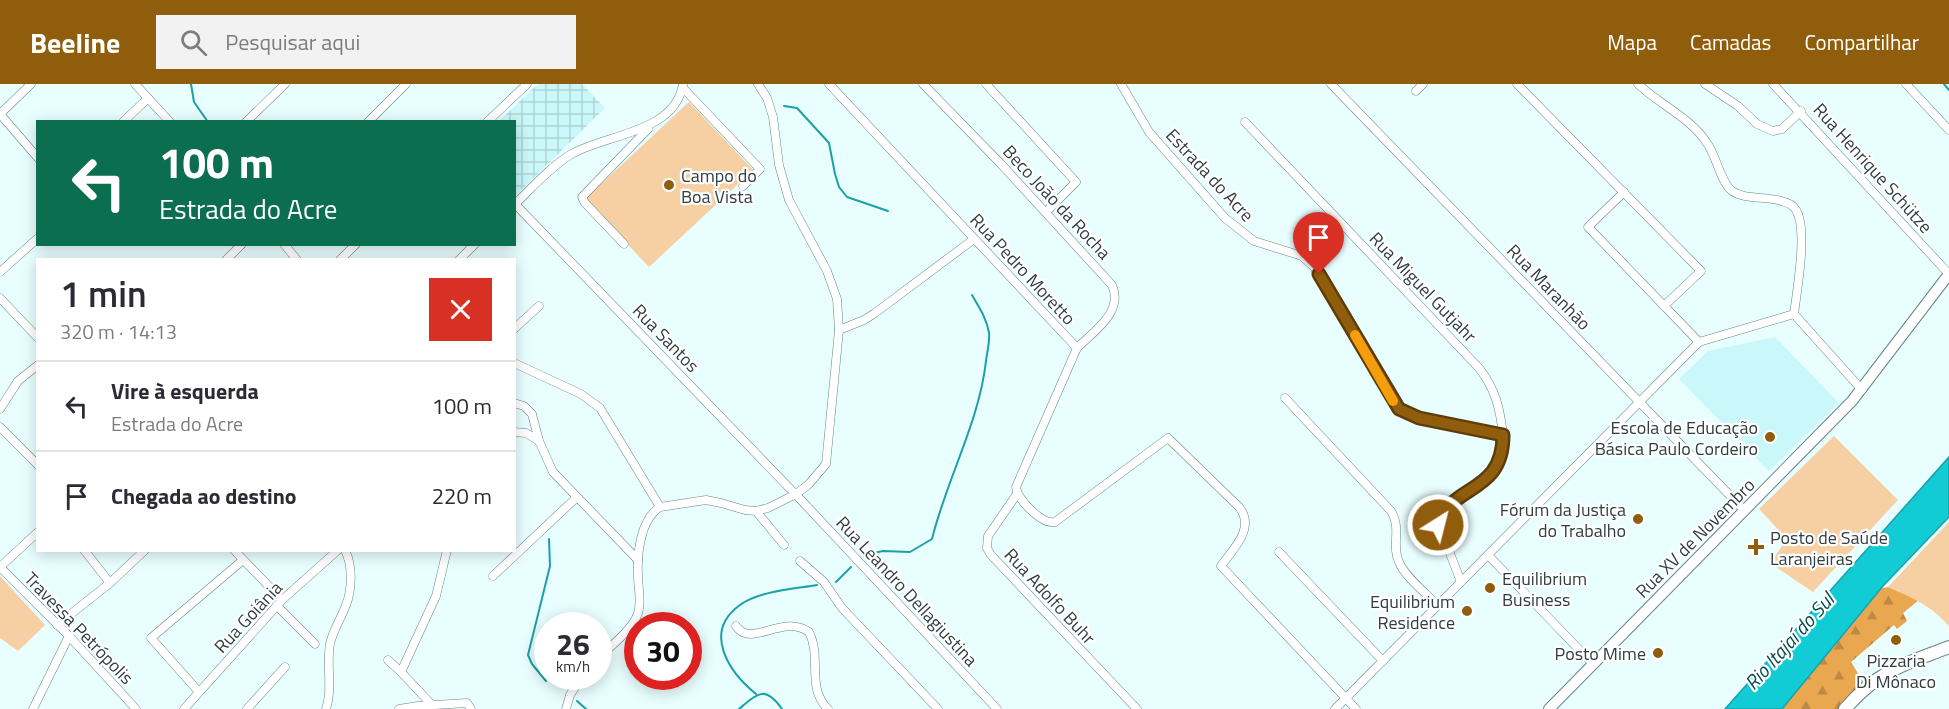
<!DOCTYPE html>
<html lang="pt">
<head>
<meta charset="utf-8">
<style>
  body { margin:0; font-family:"Titillium Web",sans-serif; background:#f2f2f3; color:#2b2b33; height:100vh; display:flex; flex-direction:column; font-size:22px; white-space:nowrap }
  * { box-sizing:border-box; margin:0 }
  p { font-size:20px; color:#7c7c81 }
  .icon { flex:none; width:33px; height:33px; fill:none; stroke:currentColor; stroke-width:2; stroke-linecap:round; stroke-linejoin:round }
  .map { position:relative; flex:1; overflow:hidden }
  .sheet { position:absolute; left:36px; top:174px; width:480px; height:294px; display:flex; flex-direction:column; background:#fff; border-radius:0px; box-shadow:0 3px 15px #0003 }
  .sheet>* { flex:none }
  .guide { position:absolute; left:36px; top:36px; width:480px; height:126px; border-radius:0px; box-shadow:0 3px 15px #0003; background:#0b6e4f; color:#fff; overflow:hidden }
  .speed { position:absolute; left:534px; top:528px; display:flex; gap:12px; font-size:30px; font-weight:700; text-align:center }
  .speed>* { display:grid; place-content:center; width:78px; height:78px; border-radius:50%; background:#fff; box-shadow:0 3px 15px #0003; line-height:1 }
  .speed small { font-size:15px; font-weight:400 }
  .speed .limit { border:9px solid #d22; background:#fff; color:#111 }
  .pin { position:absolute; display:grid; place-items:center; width:51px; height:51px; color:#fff; margin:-62px -26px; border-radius:50% 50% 50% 0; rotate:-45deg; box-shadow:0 0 6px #0007 }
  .pin .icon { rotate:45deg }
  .me { position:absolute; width:66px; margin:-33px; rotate:36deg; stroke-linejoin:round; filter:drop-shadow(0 0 4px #0008) }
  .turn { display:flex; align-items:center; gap:21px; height:126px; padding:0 24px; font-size:27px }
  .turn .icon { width:78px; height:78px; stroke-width:2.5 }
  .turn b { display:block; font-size:42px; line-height:51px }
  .round { display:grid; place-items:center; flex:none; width:63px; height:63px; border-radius:0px; background:#f2f2f3 }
  .headline { display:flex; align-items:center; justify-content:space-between; height:102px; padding:0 24px }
  h1 { font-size:36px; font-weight:600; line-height:45px }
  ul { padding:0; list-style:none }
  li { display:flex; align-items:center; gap:18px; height:90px; padding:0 24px; border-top:2px solid #e1e1e2 }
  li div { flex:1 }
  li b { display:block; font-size:22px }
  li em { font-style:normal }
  header { display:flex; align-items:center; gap:36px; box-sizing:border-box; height:84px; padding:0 30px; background:#905d0c; color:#fff }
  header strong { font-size:28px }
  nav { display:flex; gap:33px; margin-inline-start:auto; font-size:21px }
  .search { width:420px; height:54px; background:#f2f2f3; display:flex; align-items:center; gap:15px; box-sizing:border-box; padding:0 21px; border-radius:0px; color:#7c7c81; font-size:22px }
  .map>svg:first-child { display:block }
</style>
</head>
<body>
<header>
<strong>Beeline</strong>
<div class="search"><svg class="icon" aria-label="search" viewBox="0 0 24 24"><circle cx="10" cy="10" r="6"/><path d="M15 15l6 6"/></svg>Pesquisar aqui</div>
<nav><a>Mapa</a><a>Camadas</a><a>Compartilhar</a></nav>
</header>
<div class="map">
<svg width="1949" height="625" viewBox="0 0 1949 625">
  <defs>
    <pattern id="industrial-grid" width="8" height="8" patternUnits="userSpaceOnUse" patternTransform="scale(1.5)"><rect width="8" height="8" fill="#caf7f9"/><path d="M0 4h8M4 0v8" fill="none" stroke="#aed5d6"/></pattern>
    <pattern id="forest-firs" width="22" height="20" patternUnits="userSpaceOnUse" patternTransform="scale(1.5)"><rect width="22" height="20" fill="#e9a750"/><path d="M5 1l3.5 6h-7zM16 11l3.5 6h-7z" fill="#bd8944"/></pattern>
  </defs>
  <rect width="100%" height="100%" fill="#e9feff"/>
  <!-- built -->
  <path fill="#caf7f9" d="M1775,253L1839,319L1769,387L1679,295L1708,267Z"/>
  <!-- industrial -->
  <path fill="url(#industrial-grid)" d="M538,0H582L605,24L515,112L514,38L499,37Z"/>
  <!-- forest -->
  <path fill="url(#forest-firs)" d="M1888,503L1919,516L1903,529L1907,537L1897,545L1894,541L1851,578L1864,599L1842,625H1782L1882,504Z"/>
  <!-- park -->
  <g fill="#f6cfa2">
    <path d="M689,18L753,86L649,183L585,115Z"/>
    <path d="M1834,352L1898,416L1813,508L1770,479L1787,455L1759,425Z"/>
    <path d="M1949,438V542C1930,521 1913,514 1888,503Z"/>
    <path d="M0,492L45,541L18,567L0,554Z"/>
  </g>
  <!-- water -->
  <path fill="#11ccd4" stroke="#1aa1a7" stroke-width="1.5" d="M1949,373V433L1883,502L1782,625H1725Z"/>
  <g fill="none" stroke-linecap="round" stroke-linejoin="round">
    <!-- stream -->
    <g stroke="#1aa1a7" stroke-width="2">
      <path d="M191,0L194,18L208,38"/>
      <path d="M1944,0L1949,6"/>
      <path d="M784,22L797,24L829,59L835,90L839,103L847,113L888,127"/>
      <path d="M864,471L883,467L910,468L932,455C947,394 979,339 986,277C987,268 990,258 989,249C987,235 979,223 972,211"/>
      <path d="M836,498L851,483"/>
      <path d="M546,597L532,580L528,571L550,482L549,455"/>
      <path d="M756,610C729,588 702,548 740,521C759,507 794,505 817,501"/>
      <path d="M577,617L586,625"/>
      <path d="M739,625C758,609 765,601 782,625"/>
    </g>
    <!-- street casing -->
    <g stroke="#658586" stroke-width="9">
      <g id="street">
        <path d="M135,0L170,38"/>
        <path d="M829,0L1077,264L1016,403C1017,415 1042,441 1055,438L1168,354L1239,423C1256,444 1233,465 1221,482L1356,625"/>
        <path d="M923,0L1001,80L1112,201C1124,228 1094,247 1077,264"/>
        <path d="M986,0L1076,98L1046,128"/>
        <path d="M1121,0L1149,48L1225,134L1254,157L1302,172L1314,183L1399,325C1416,338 1479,346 1503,351C1503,411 1451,399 1439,441L1461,498"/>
        <path d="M1331,0L1745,427"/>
        <path d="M1517,0L1701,187L1664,222"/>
        <path d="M1638,0C1659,20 1691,34 1707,59C1716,71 1721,99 1732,107C1745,116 1766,112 1781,117C1786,118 1793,121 1796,126C1808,145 1797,206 1794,230L1862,306"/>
        <path d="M1705,0L1738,22L1757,40L1773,47L1782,45L1801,27"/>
        <path d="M1773,0L1949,190"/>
        <path d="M1906,0L1949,46"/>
        <path d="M683,4L760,85L743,102"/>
        <path d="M1416,7L1423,0"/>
        <path d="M0,30L38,74"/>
        <path d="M0,30L31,0"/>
        <path d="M123,38L148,14"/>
        <path d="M246,38L285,0"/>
        <path d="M368,38L406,0"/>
        <path d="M487,38L527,0"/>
        <path d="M1245,38L1479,284C1496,306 1500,325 1503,351"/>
        <path d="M1624,108L1588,143L1699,258"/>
        <path d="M514,119L801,416L997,625"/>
        <path d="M514,121C532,104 549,84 570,71C604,50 675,50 683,0"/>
        <path d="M284,160L297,176"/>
        <path d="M624,160L585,119L582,113L648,45"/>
        <path d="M1302,172L1339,137"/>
        <path d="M226,176L242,160"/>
        <path d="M340,176L356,160"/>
        <path d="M459,176L475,160"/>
        <path d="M0,188L38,154"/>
        <path d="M0,214L38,254"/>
        <path d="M514,245L539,222"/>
        <path d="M839,246L864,236L875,229L974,155"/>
        <path d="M514,279L581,310L600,324L660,423"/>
        <path d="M1285,314L1391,427C1402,445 1391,461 1399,478C1405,493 1427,510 1438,522"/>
        <path d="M514,319L524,322L532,330L539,357L553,388L638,476"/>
        <path d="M0,325L18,297L38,281"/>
        <path d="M0,343L38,381"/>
        <path d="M514,348L526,349L539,357"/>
        <path d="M1017,410L988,452L987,464L991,471L1137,625"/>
        <path d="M756,427L784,461"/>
        <path d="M84,466L110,499"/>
        <path d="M234,466L282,516"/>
        <path d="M1279,468L1383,577"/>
        <path d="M1488,471L1593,580"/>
        <path d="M800,477L824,498L842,524L938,625"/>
        <path d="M0,483L69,552L136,625"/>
        <path d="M0,483L38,448"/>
        <path d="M493,492L577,413"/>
        <path d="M277,522L315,560"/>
        <path d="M57,541L110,499L145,466"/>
        <path d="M736,542C751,565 783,529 809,548C822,573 806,604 828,625"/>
        <path d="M598,574C610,563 634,544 638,529C642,517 638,504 638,492C637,470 640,436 660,423L706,416L721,419L745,426L756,427L768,424L796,410L808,401L826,380L839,246L837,215L827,187L789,116L779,81L773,33L767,14L758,0"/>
        <path d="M388,576L401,588"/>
        <path d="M199,608L151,554L243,476"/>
        <path d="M432,621L401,588L436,512L447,466"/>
        <path d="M33,625L69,552"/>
        <path d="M184,625L282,516L338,466"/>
        <path d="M247,625L285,583"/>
        <path d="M326,625C333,605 326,581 330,560C333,546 341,535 346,521C352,506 353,482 345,466"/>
        <path d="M399,625L418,622L467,619L471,625"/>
        <path d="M566,625L570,611L582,592"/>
        <path d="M1335,625L1699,258L1794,230"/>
      </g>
    </g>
    <!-- secondary casing -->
    <g stroke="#658586" stroke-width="12">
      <path id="secondary" d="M1549,625L1852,317L1949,190"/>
    </g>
    <!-- primary casing -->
    <g stroke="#658586" stroke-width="14">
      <path id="primary" d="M1845,625C1879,586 1903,581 1949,563"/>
    </g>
    <!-- street -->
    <use href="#street" stroke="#fff" stroke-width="8"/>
    <!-- secondary -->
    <use href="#secondary" stroke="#fff" stroke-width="10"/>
    <!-- primary -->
    <use href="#primary" stroke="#fff" stroke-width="12"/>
  </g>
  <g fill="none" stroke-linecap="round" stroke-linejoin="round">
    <!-- route casing -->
    <g stroke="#5e3c08" stroke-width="15">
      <path id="route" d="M1319,190L1399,325L1419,334L1503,351C1503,411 1451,399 1438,441"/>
    </g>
    <!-- route -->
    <use href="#route" stroke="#905d0c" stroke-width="10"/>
    <!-- slow -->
    <path stroke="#f59e0b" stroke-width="10" d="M1355,251L1393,317"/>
  </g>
  <!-- markers -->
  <g fill="#905d0c" stroke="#fff" stroke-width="2">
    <circle cx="669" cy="101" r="6"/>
    <circle cx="1770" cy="353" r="6"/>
    <circle cx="1638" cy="435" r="6"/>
    <path d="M1753 454h6v6h6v6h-6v6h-6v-6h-6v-6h6z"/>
    <circle cx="1490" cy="504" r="6"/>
    <circle cx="1467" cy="527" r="6"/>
    <circle cx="1896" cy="556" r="6"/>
    <circle cx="1658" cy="569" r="6"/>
  </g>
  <g text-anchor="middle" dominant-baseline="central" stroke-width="4.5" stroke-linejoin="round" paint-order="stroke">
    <!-- street labels -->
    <g font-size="18" fill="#303e3f" stroke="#fff">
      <text transform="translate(1873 84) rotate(48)">Rua Henrique Schütze</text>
      <text transform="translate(1210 91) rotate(47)">Estrada do Acre</text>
      <text transform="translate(1057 118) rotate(47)">Beco João da Rocha</text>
      <text transform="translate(1023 185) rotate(47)">Rua Pedro Moretto</text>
      <text transform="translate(1423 203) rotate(46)">Rua Miguel Gutjahr</text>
      <text transform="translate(1549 203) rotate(46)">Rua Maranhão</text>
      <text transform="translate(666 254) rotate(46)">Rua Santos</text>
      <text transform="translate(1695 454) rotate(-45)">Rua XV de Novembro</text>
      <text transform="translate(907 507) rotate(47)">Rua Leandro Dellagiustina</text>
      <text transform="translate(1050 512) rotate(47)">Rua Adolfo Buhr</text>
      <text transform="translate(248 533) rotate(-47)">Rua Goiânia</text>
      <text transform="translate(79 544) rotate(46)">Travessa Petrópolis</text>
    </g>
    <!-- poi labels -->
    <g font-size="18" fill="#303e3f" stroke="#fff" text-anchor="end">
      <text x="681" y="91" text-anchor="start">Campo do<tspan x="681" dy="21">Boa Vista</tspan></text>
      <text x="1758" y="343">Escola de Educação<tspan x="1758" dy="21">Básica Paulo Cordeiro</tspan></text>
      <text x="1626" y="425">Fórum da Justiça<tspan x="1626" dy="21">do Trabalho</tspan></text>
      <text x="1770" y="453" text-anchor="start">Posto de Saúde<tspan x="1770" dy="21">Laranjeiras</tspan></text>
      <text x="1502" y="494" text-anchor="start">Equilibrium<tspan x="1502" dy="21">Business</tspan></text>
      <text x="1455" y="517">Equilibrium<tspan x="1455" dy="21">Residence</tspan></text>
      <text x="1646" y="569">Posto Mime</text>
      <text x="1896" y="576" text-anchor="middle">Pizzaria<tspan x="1896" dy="21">Di Mônaco</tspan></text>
    </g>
    <!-- water labels -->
    <g font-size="20" font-style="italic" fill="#044d50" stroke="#fff">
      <text transform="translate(1789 557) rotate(-48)">Rio Itajaí do Sul</text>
    </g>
  </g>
</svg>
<div class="speed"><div>26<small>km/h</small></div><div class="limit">30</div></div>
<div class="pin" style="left:1319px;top:190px;background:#d93025"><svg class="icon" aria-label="arrive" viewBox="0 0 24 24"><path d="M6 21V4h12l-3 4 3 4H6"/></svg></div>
<svg class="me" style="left:1438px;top:441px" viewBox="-20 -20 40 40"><circle r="17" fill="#905d0c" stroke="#fff" stroke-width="3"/><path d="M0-11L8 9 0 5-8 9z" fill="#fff"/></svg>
<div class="guide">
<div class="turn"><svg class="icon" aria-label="left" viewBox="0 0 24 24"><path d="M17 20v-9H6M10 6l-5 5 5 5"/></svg><div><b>100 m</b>Estrada do Acre</div></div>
</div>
<section class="sheet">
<div class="headline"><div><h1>1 min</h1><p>320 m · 14:13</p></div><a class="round" style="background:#d93025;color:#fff"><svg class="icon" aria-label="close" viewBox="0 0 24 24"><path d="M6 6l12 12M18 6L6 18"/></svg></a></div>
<ul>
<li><svg class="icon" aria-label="left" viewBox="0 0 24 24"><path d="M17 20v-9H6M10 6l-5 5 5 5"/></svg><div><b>Vire à esquerda</b><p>Estrada do Acre</p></div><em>100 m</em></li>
<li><svg class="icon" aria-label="arrive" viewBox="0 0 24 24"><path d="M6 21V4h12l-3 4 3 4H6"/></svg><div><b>Chegada ao destino</b></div><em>220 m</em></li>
</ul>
</section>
</div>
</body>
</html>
